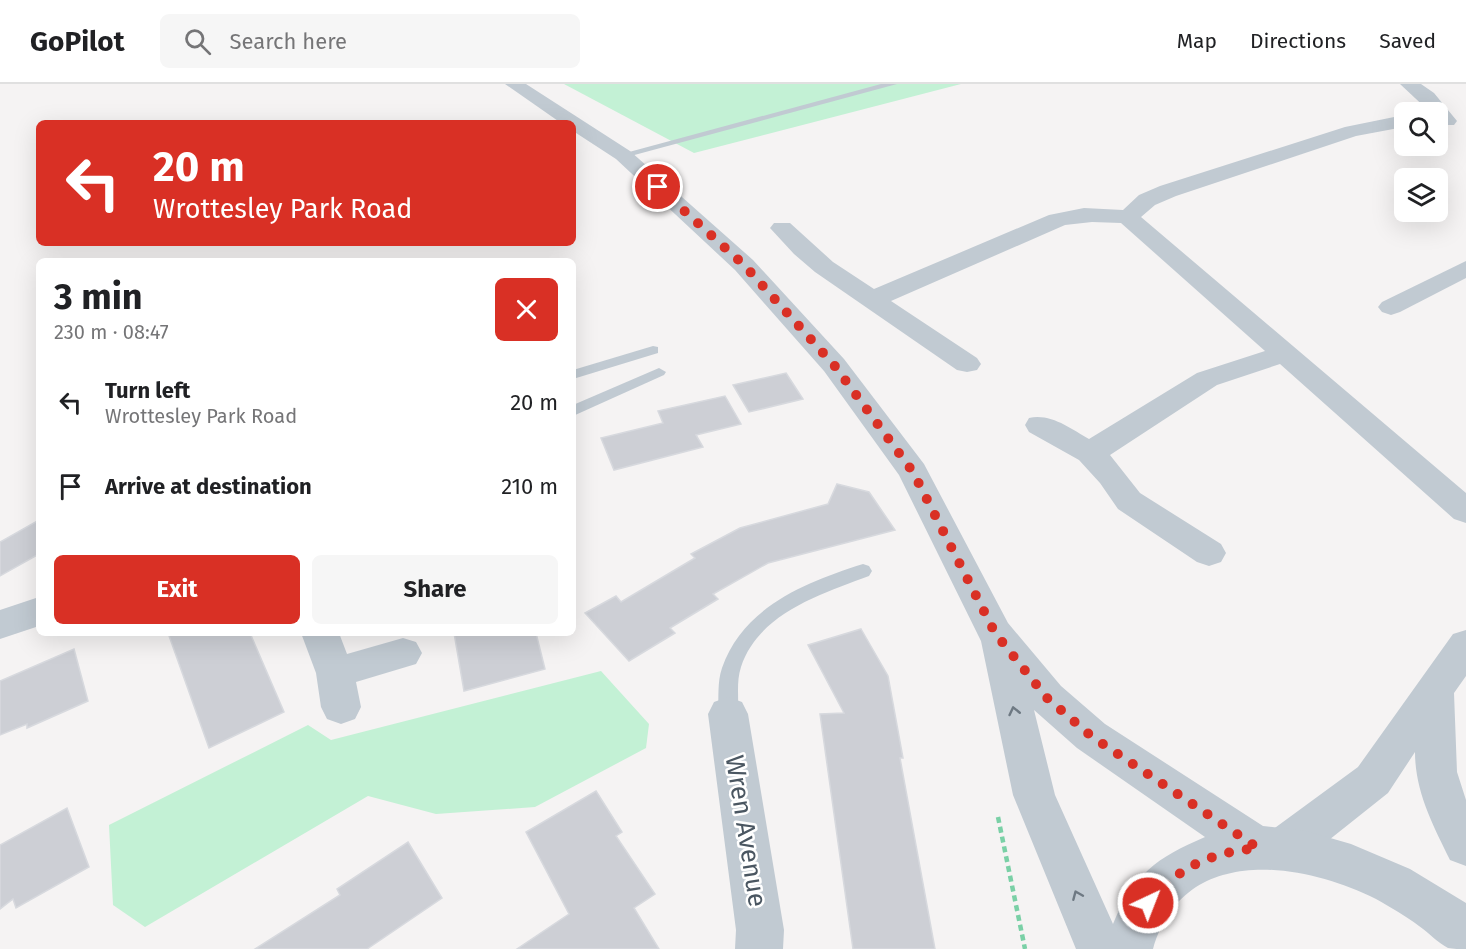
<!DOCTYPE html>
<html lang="en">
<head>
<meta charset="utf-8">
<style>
  body { margin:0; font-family:"Fira Sans",sans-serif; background:#f6f6f6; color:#202124; height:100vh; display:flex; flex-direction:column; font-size:22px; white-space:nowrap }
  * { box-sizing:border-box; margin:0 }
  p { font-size:20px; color:#757577 }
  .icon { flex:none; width:33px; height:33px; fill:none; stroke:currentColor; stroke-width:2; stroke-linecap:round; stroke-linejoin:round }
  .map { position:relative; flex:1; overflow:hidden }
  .panel { position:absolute; left:36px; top:174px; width:540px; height:378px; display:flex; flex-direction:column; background:#fff; border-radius:9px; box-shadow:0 6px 24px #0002 }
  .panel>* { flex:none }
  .banner { position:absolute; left:36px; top:36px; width:540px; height:126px; border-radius:9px; box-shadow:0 6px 24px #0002; background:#d93025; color:#fff; overflow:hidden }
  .controls { position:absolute; left:1394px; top:18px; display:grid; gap:12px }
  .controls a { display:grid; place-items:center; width:54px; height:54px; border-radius:9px; background:#fff; box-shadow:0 6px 24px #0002; font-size:30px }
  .pin { position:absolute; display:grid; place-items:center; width:51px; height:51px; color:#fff; margin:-26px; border:3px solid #fff; border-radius:50%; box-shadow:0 2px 6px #0007 }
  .me { position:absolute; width:66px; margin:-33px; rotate:43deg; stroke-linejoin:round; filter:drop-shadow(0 0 4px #0008) }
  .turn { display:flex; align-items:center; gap:21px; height:126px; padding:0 18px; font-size:27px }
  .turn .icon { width:78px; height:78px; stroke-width:2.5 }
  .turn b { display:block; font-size:42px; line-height:51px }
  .round { display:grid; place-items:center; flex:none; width:63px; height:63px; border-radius:9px; background:#f6f6f6 }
  .summary { display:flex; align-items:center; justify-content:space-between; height:102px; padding:0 18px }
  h1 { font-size:36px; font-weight:700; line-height:45px }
  .action { display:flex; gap:12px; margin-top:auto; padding:12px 18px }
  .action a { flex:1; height:69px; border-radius:9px; background:#d93025; color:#fff; font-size:24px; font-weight:700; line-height:69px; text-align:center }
  .action a+a { background:#f6f6f6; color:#202124 }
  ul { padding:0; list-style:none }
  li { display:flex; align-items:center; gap:18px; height:84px; padding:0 18px }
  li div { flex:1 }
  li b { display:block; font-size:22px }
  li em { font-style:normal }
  header { display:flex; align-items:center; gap:36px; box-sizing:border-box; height:84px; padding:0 30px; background:#fff; border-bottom:2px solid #e0e0e0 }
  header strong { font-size:28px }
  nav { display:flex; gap:33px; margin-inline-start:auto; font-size:21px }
  .search { width:420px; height:54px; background:#f6f6f6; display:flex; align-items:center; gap:15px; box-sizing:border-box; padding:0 21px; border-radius:9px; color:#757577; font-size:22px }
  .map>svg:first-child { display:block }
</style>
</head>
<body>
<header>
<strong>GoPilot</strong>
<div class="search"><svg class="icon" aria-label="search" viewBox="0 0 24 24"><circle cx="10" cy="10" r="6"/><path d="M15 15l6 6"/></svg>Search here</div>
<nav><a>Map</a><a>Directions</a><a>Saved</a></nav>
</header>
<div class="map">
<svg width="1466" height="865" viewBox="0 0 1466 865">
  <rect width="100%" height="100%" fill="#f5f3f3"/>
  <!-- green -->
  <g fill="#c3f1d5">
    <path d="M564,0H961L694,69Z"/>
    <path d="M601,587L649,640L646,664L535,723L436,730L368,712L145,843L113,821L109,741L308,641L331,656Z"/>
  </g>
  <!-- building -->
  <g fill="#cdcfd5" stroke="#d7d9de" stroke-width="1.5">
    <path d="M786,289L803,315L749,328L733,301Z"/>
    <path d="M725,312L741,340L696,351L703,363L614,386L601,354L663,339L658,327Z"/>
    <path d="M837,400L869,408L895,446L768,479L713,510L718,515L670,544L675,549L629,577L585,529L616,512L621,518L695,474L691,470L740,444L828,420Z"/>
    <path d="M39,436V470L0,492V458Z"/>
    <path d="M861,545L888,592L903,674H900L935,865H853L820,630L844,629L808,561Z"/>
    <path d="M168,549H250L284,628L209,664Z"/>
    <path d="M454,549H536L545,585L464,607Z"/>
    <path d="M74,565L88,617L27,644V640L0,651V597Z"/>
    <path d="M596,707L622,748L616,752L655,810L634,824L659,865H517L569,830L526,748Z"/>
    <path d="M67,724L89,783L16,824L13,815L0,825V761Z"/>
    <path d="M408,758L442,814L367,865H255L340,811L337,805Z"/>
  </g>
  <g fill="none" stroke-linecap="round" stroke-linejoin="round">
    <!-- path -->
    <path stroke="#7ad0a6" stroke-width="4.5" stroke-dasharray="6 4" stroke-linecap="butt" d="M998,733L1025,865"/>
    <!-- service -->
    <g fill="#c1cad2" fill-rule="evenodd">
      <path d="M881,0H897L627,73L618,71Z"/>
      <path d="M653,262L658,263V269L573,295V286Z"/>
      <path d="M659,284L666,288L664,291L573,332V321Z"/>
      <path d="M863,480L869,482L872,487L869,492C821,510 759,529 741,583C736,598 739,615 738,630L735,636L728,638L721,636L718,630C719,615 717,598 722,584C743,523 806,498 863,480Z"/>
    </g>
    <!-- minor -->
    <g fill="#c1cad2" fill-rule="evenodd">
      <path d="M1400,0H1421L1434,9L1457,37L1454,41H1440L1437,37V28H1430Z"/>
      <path d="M1404,31V43L1356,52L1176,112L1155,121L1141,133L1466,409V439L1454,435L1280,280L1217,301L1110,371L1140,409L1221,460L1226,469L1221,478L1209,482L1197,478L1118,425L1100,399L1079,376L1029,348L1025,341L1029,334C1051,329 1071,345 1089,355L1197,289L1265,267L1121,139L1092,138L1065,141L891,217L977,274L981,280L977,286L967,288L957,286L815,188L794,170L770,144L774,139H790L833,178L874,205L1049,131L1084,124L1123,126L1139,111L1160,102L1345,43Z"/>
      <path d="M1466,177V194L1400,228L1391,231L1382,228L1378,223L1382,218Z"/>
      <path d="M39,513V542L0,555V526Z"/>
      <path d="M1466,546V592L1454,609L1457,688L1466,716V782L1450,776C1433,741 1415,708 1415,668L1388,709L1300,779L1284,785L1268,779L1262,764L1268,749L1358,683L1453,550Z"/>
      <path d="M301,549H339L347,570L403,554L416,558L422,569L416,580L356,598L361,623L355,635L341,640L327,635L321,623L316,589Z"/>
      <path d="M728,613L742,618L748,630L784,846L783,865H735L736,846L708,630L714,618Z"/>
    </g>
    <!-- tertiary -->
    <path fill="#c1cad2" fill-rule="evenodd" d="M505,0H526L630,67L753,176L844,275L924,380L1008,539L1061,602L1105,640L1263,742L1306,747L1351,760L1410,785L1466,819V865C1460,865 1453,865 1448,864C1438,859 1428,848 1419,842C1406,832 1390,823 1376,815C1299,777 1183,760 1153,865H1076L1013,711L981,557L899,391L824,287L735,186L616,75L573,47V39H561ZM1034,626L1077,664L1205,753C1156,774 1134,790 1113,840L1055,711Z"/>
  </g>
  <!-- one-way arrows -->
  <defs><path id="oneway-chevron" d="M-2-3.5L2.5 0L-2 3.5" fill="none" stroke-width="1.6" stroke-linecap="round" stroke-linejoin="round" transform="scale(1.5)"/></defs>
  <g stroke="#6e7983">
    <use href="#oneway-chevron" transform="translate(1014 627) rotate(-103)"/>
    <use href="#oneway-chevron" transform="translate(1077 811) rotate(-113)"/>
  </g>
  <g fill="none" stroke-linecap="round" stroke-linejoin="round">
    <!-- route -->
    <path stroke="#d93025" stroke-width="10" stroke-dasharray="0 18" d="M658,103L744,181L834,281L913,388L995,549L1047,614L1091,652L1258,764C1210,769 1180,782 1148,819"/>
  </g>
  <g text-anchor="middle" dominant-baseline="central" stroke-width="5" stroke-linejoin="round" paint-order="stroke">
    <!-- near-street labels -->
    <g font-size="26" fill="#4a5661" stroke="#fff">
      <text transform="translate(746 747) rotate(81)">Wren Avenue</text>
    </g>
  </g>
</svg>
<div class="controls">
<a><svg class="icon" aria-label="search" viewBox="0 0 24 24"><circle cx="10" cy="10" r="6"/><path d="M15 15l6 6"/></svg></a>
<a><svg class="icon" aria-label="layers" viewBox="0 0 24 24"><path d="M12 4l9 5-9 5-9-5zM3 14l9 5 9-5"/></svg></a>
</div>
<div class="pin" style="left:658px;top:103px;background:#d93025"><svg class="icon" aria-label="arrive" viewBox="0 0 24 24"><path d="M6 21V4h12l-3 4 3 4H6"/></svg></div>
<svg class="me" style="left:1148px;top:819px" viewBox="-20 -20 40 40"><circle r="17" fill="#d93025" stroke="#fff" stroke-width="3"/><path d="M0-11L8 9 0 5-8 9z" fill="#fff"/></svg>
<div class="banner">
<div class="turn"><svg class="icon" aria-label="left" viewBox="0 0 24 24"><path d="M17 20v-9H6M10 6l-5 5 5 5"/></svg><div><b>20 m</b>Wrottesley Park Road</div></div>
</div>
<section class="panel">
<div class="summary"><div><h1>3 min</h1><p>230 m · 08:47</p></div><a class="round" style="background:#d93025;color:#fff"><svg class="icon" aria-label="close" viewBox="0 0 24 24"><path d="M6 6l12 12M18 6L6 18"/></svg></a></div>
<ul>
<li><svg class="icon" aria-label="left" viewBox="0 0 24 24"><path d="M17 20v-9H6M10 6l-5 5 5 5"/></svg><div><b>Turn left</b><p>Wrottesley Park Road</p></div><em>20 m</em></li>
<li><svg class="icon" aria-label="arrive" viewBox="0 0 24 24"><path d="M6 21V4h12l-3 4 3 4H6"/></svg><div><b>Arrive at destination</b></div><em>210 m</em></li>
</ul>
<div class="action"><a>Exit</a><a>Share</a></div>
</section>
</div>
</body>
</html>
